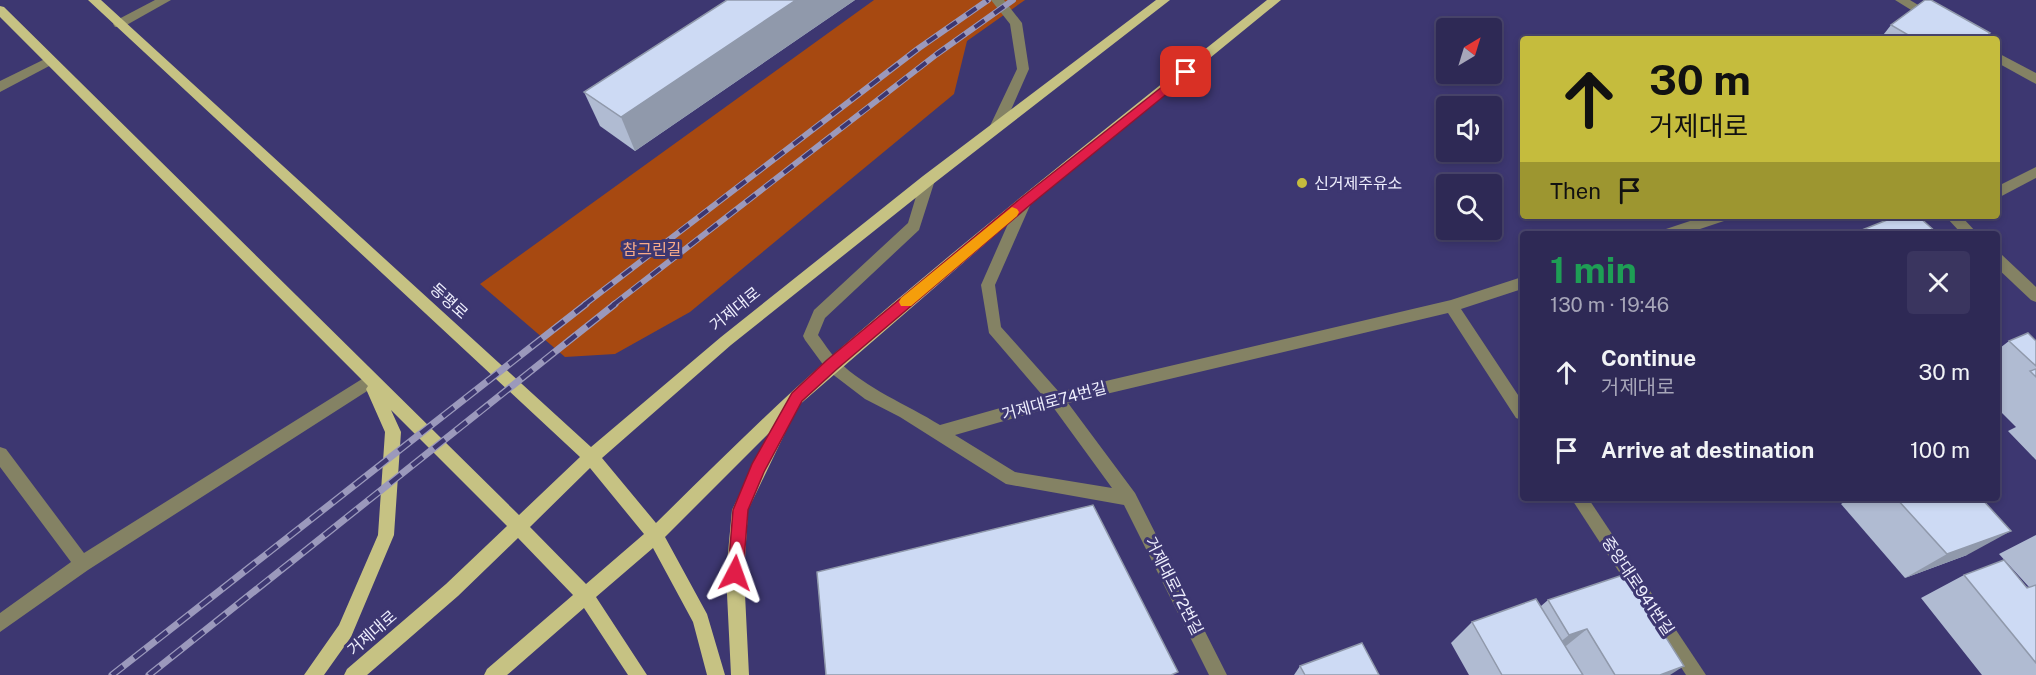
<!DOCTYPE html>
<html lang="en">
<head>
<meta charset="utf-8">
<style>
  body { margin:0; font-family:"Public Sans","Noto Sans KR",sans-serif; background:#3a355f; color:#f1f3f6; height:100vh; display:flex; flex-direction:column; font-size:22px; white-space:nowrap }
  * { box-sizing:border-box; margin:0 }
  p { font-size:20px; color:#a7a6b9 }
  .icon { flex:none; width:33px; height:33px; fill:none; stroke:currentColor; stroke-width:2; stroke-linecap:round; stroke-linejoin:round }
  .map { position:relative; flex:1; overflow:hidden }
  .panel { position:absolute; left:1520px; top:231px; width:480px; height:270px; display:flex; flex-direction:column; background:#2e2955; border-radius:6px; box-shadow:0 3px 9px #0003,0 0 0 2px #49456c }
  .panel>* { flex:none }
  .hud { position:absolute; left:1520px; top:36px; width:480px; height:183px; border-radius:6px; box-shadow:0 3px 9px #0003,0 0 0 2px #49456c; background:#c5bc3d; color:#111; overflow:hidden }
  .needle { width:39px; rotate:38deg }
  .fabs { position:absolute; left:1436px; top:18px; display:grid; gap:12px }
  .fabs a { display:grid; place-items:center; width:66px; height:66px; border-radius:6px; background:#2e2955; box-shadow:0 3px 9px #0003,0 0 0 2px #49456c; font-size:30px }
  .pin { position:absolute; display:grid; place-items:center; width:51px; height:51px; color:#fff; margin:-26px; border-radius:12px; box-shadow:0 3px 9px #0006 }
  .me { position:absolute; width:66px; margin:-33px; rotate:4deg; stroke-linejoin:round; filter:drop-shadow(0 0 4px #0008) }
  .turn { display:flex; align-items:center; gap:21px; height:126px; padding:0 30px; font-size:27px }
  .turn .icon { width:78px; height:78px; stroke-width:2.5 }
  .turn b { display:block; font-size:42px; line-height:51px }
  .then { display:flex; align-items:center; height:57px; padding:0 30px; background:#0003; gap:12px; font-size:22px }
  .round { display:grid; place-items:center; flex:none; width:63px; height:63px; border-radius:6px; background:#3a355f }
  .overview { display:flex; align-items:center; justify-content:space-between; height:102px; padding:0 30px }
  h1 { font-size:36px; font-weight:700; line-height:45px; color:#1e9e55 }
  ul { padding:0; list-style:none }
  li { display:flex; align-items:center; gap:18px; height:78px; padding:0 30px }
  li div { flex:1 }
  li b { display:block; font-size:22px }
  li em { font-style:normal }
  .map>svg:first-child { display:block }
</style>
</head>
<body>
<div class="map">
<svg width="2036" height="675" viewBox="0 0 2036 675">
  <rect width="100%" height="100%" fill="#3d3771"/>
  <!-- green -->
  <path fill="#a74911" d="M874,0H1025L967,41L954,94L690,312L615,354L565,357L480,284Z"/>
  <g fill="none" stroke-linecap="round" stroke-linejoin="round">
    <!-- minor -->
    <g fill="#848264" fill-rule="evenodd">
      <path d="M155,0H171L123,27H115L113,24L115,21Z"/>
      <path d="M991,0H1004L1022,23L1029,69L1003,128L996,133L989,128L1017,69L1010,24Z"/>
      <path d="M1895,0H1910L1974,39H1958Z"/>
      <path d="M1996,52L2036,73V84L1996,62Z"/>
      <path d="M49,57L55,61L53,64L0,92V81Z"/>
      <path d="M2036,167V178L1996,199V187Z"/>
      <path d="M928,175L935,180L919,230L825,318L818,335C824,343 830,353 838,361C867,389 906,404 940,425L1043,396L989,333L981,285L1018,201L1025,196L1032,201L995,285L1001,327L1059,392L1451,300L1522,277V289L1461,309L1522,401V420L1516,418L1448,313L1068,403L1135,493L1227,675H1209L1124,505L1006,484L900,417L865,399L827,370L805,340L803,336L814,310L908,223L921,180ZM1053,407L1112,488L1015,472L955,435Z"/>
      <path d="M1705,216H1729L1727,220L1685,234H1661L1663,230Z"/>
      <path d="M1945,216H1961L1978,234H1962Z"/>
      <path d="M1996,252L2001,254L2036,287V302L2031,300L1996,267Z"/>
      <path d="M370,374L375,376L378,381L375,386L88,570L0,632V613L71,562L0,467V447L6,449L84,553Z"/>
      <path d="M1571,498H1588L1706,675H1686Z"/>
    </g>
    <!-- major -->
    <path fill="#c6c283" fill-rule="evenodd" d="M88,0H101L591,447L721,337L923,176L1156,0H1170L933,184L731,345L602,458L656,523C712,468 768,412 827,360C970,235 1119,118 1267,0H1281L1030,205L798,406L748,510L744,574L749,675H731L726,574L732,510L769,433L665,537L707,614L725,675H707L693,622L653,548L596,597L647,675H628L584,608L507,675H484L487,669L573,595L518,538L458,596L367,675H344L347,669L446,584L507,526L391,410L401,432L394,535L351,637L324,675H304L339,625L378,535L385,432L366,389L368,386L0,17V6L4,7L519,515L580,457ZM590,468L644,534L586,584L530,527Z"/>
    <!-- rail-far1 casing -->
    <g stroke="#9b99bc" stroke-width="6">
      <g id="rail-far1">
        <path d="M584,305L919,48L988,0"/>
        <path d="M613,305L937,54L1013,0"/>
      </g>
    </g>
    <!-- rail casing -->
    <g stroke="#9b99bc" stroke-width="7">
      <g id="rail">
        <path d="M112,675L586,304"/>
        <path d="M149,675L615,304"/>
      </g>
    </g>
    <!-- rail-far1 -->
    <use href="#rail-far1" stroke="#3d3771" stroke-width="4" stroke-dasharray="12" stroke-linecap="butt"/>
    <!-- rail -->
    <use href="#rail" stroke="#3d3771" stroke-width="4.5" stroke-dasharray="14" stroke-linecap="butt"/>
  </g>
  <!-- wall -->
  <g fill="#b0bbd2">
    <path d="M727,0H855L635,151L600,126L584,92Z"/>
    <path d="M1891,25L1990,33L1985,39H1880Z"/>
    <path d="M2009,341H2036V460L2008,431L2016,427L1996,407V351Z"/>
    <path d="M1850,498H1981L1967,555L1905,578L1841,504Z"/>
    <path d="M2036,535V675H1982L1921,598L1964,575L2029,587L1999,554Z"/>
    <path d="M1548,600L1670,675H1469L1451,643L1472,622L1541,606Z"/>
    <path d="M1300,666L1379,675H1294Z"/>
  </g>
  <!-- shaded-wall -->
  <g fill="#9099ab">
    <path d="M796,0H855L635,151L621,117Z"/>
    <path d="M2011,531L1967,555L1905,578L1947,554Z"/>
    <path d="M1587,629L1561,650L1544,655L1569,635Z"/>
    <path d="M1684,666L1670,675H1660Z"/>
  </g>
  <!-- building -->
  <g fill="#cddaf4" stroke="#9099ab" stroke-width="1.5">
    <path d="M727,0H796L621,117L584,92Z"/>
    <path d="M1925,0H1931L1990,33L1983,39H1915L1891,25Z"/>
    <path d="M1897,216H1918L1938,234H1852Z"/>
    <path d="M2028,333L2036,341V366L2009,341Z"/>
    <path d="M2036,369V377L2030,371Z"/>
    <path d="M1896,498H1981L2011,531L1947,554Z"/>
    <path d="M1093,505L1178,672L1171,675H826L817,572Z"/>
    <path d="M2004,560L2027,588L2036,585V663L1964,575Z"/>
    <path d="M1626,574L1684,666L1660,675H1615L1587,629L1569,635L1548,600Z"/>
    <path d="M1536,599L1583,675H1502L1472,622Z"/>
    <path d="M1362,643L1379,675H1305L1300,666Z"/>
  </g>
  <!-- route -->
  <path fill="#e11d48" stroke="#92132f" stroke-width="1.5" d="M1186,68L1190,69V75L1030,205L837,369L802,401L764,472L748,510L743,573L741,579L735,581L730,579L728,573L733,510L752,464L792,393L827,360L1021,198Z"/>
  <!-- slow -->
  <path fill="#f59e0b" d="M1012,207L1017,209L1019,212L1017,216L911,306H901L899,302L901,298Z"/>
  <!-- markers -->
  <circle fill="#c5bc3d" stroke="#3d3771" stroke-width="2" cx="1302" cy="183" r="6"/>
  <g text-anchor="middle" dominant-baseline="central" stroke-width="6" stroke-linejoin="round" paint-order="stroke">
    <!-- poi labels -->
    <g font-size="16" fill="#eeeefd" stroke="#3d3771" text-anchor="start">
      <text x="1314" y="183">신거제주유소</text>
    </g>
    <!-- park labels -->
    <g font-size="16" fill="#f8ab89" stroke="#3d3771">
      <text x="652" y="249">참그린길</text>
    </g>
    <!-- street labels -->
    <g font-size="16" fill="#eeeefd" stroke="#3d3771">
      <text transform="translate(449 301) rotate(42)">동평로</text>
      <text transform="translate(735 309) rotate(-39)">거제대로</text>
      <text transform="translate(1054 401) rotate(-15)">거제대로74번길</text>
      <text transform="translate(1174 586) rotate(63)">거제대로72번길</text>
      <text transform="translate(1638 586) rotate(56)">중앙대로941번길</text>
      <text transform="translate(372 633) rotate(-41)">거제대로</text>
    </g>
  </g>
</svg>
<div class="fabs">
<a><svg class="needle" viewBox="-14 -14 28 28"><path d="M0-13l5 13h-10z" fill="#e53935"/><path d="M0 13l5-13h-10z" fill="#a7a6b9"/></svg></a>
<a><svg class="icon" aria-label="sound" viewBox="0 0 24 24"><path d="M4 9h4l5-4v14l-5-4H4zM17 9q2 3 0 6"/></svg></a>
<a><svg class="icon" aria-label="search" viewBox="0 0 24 24"><circle cx="10" cy="10" r="6"/><path d="M15 15l6 6"/></svg></a>
</div>
<div class="pin" style="left:1186px;top:72px;background:#d93025"><svg class="icon" aria-label="arrive" viewBox="0 0 24 24"><path d="M6 21V4h12l-3 4 3 4H6"/></svg></div>
<svg class="me" style="left:735px;top:573px" viewBox="-20 -20 40 40"><path d="M0-17L14 15 0 8-14 15z" fill="#e11d48" stroke="#fff" stroke-width="4"/></svg>
<div class="hud">
<div class="turn"><svg class="icon" aria-label="ahead" viewBox="0 0 24 24"><path d="M12 20V5M6 11l6-6 6 6"/></svg><div><b>30 m</b>거제대로</div></div>
<div class="then">Then<svg class="icon" aria-label="arrive" viewBox="0 0 24 24"><path d="M6 21V4h12l-3 4 3 4H6"/></svg></div>
</div>
<section class="panel">
<div class="overview"><div><h1>1 min</h1><p>130 m · 19:46</p></div><a class="round"><svg class="icon" aria-label="close" viewBox="0 0 24 24"><path d="M6 6l12 12M18 6L6 18"/></svg></a></div>
<ul>
<li><svg class="icon" aria-label="ahead" viewBox="0 0 24 24"><path d="M12 20V5M6 11l6-6 6 6"/></svg><div><b>Continue</b><p>거제대로</p></div><em>30 m</em></li>
<li><svg class="icon" aria-label="arrive" viewBox="0 0 24 24"><path d="M6 21V4h12l-3 4 3 4H6"/></svg><div><b>Arrive at destination</b></div><em>100 m</em></li>
</ul>
</section>
</div>
</body>
</html>
